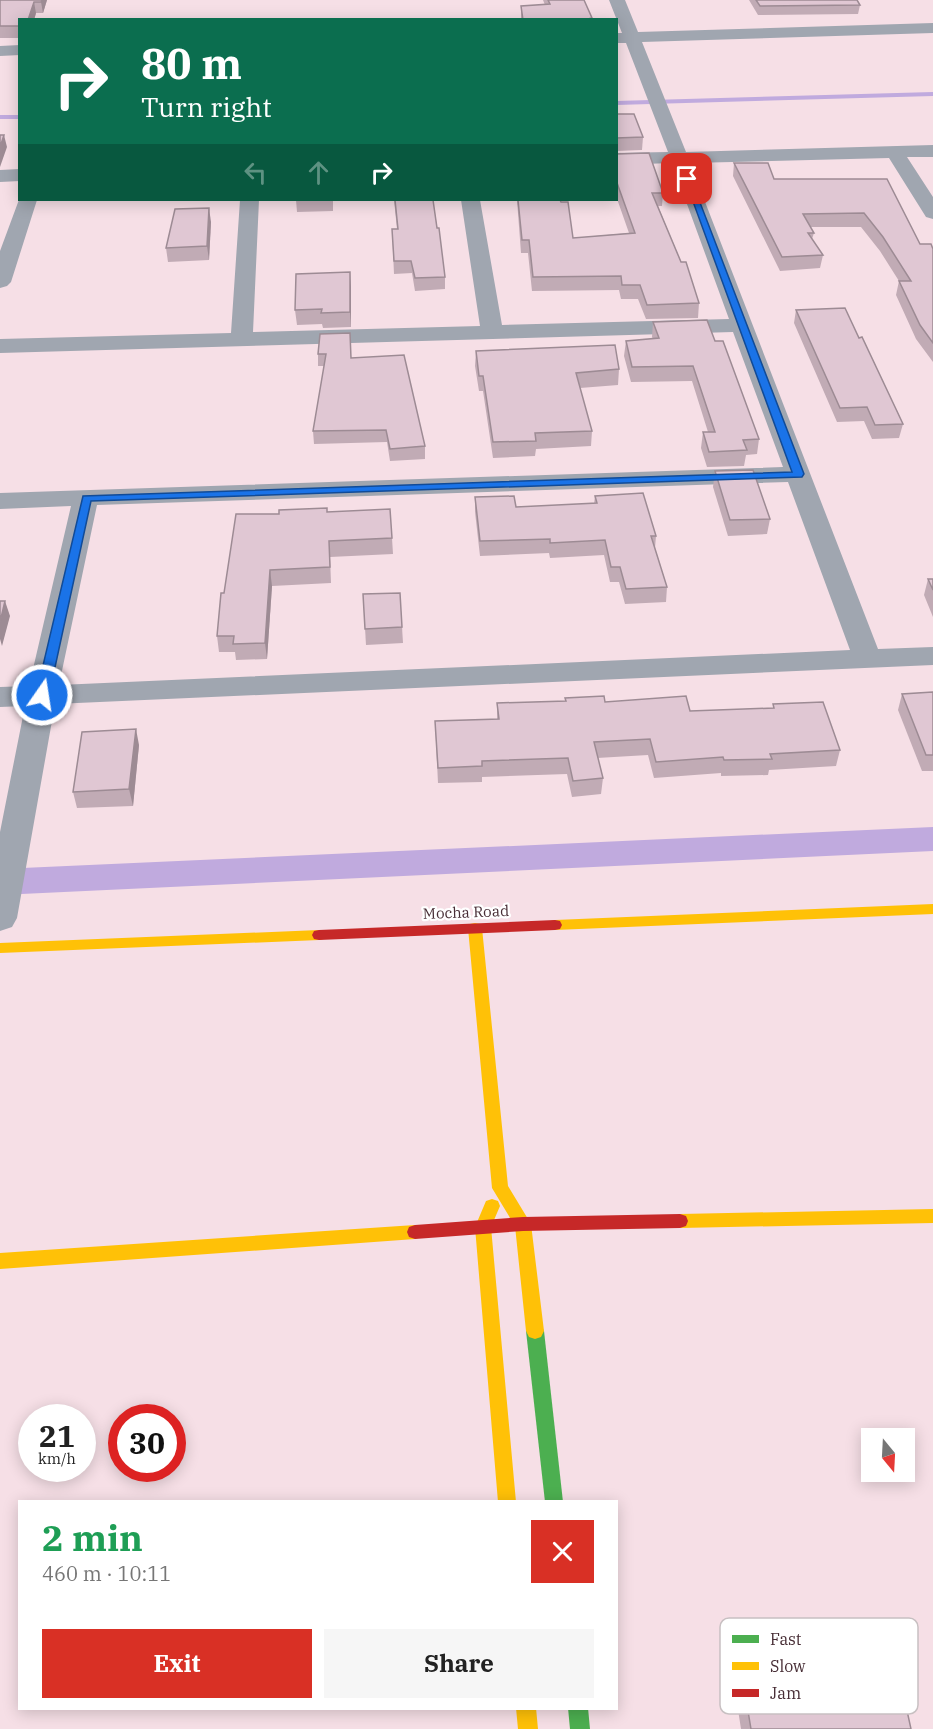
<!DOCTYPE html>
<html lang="en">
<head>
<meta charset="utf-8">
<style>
  body { margin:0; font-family:"IBM Plex Serif",serif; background:#f6f6f6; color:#222; height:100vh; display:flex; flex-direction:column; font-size:22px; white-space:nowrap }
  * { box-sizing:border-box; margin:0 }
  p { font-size:20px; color:#767676 }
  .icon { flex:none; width:33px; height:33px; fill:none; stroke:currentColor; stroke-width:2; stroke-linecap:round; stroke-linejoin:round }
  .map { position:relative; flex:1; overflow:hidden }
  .drawer { position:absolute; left:18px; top:1500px; width:600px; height:210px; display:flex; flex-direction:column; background:#fff; border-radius:0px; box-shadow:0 3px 15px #0003 }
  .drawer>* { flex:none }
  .top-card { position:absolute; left:18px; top:18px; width:600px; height:183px; border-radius:0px; box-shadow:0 3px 15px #0003; background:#0b6e4f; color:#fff; overflow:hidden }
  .needle { width:39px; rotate:162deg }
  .controls { position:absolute; left:861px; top:1428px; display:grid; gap:12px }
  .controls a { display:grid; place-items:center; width:54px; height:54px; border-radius:0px; background:#fff; box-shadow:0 3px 15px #0003; font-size:30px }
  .speed { position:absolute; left:18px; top:1404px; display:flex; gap:12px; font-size:30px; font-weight:700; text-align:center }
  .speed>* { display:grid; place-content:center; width:78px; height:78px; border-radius:50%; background:#fff; box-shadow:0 3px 15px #0003; line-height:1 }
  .speed small { font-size:15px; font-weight:400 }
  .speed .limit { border:9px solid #d22; background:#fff; color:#111 }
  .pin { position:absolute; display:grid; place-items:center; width:51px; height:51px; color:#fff; margin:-26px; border-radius:12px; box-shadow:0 3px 9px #0006 }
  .me { position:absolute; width:66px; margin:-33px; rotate:13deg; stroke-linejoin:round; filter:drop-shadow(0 0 4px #0008) }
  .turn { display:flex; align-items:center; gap:21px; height:126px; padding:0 24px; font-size:27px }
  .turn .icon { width:78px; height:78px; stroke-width:2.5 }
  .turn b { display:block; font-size:42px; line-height:51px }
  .lanes { display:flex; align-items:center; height:57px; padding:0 24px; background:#0003; justify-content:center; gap:30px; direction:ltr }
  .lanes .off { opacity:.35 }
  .round { display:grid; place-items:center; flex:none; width:63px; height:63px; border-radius:0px; background:#f6f6f6 }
  .head { display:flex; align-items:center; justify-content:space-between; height:102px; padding:0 24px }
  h1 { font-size:36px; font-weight:700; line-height:45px; color:#1e9e55 }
  .primary-button { display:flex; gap:12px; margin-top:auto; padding:12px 24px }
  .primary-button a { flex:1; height:69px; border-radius:0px; background:#d93025; color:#fff; font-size:24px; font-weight:700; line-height:69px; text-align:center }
  .primary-button a+a { background:#f6f6f6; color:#222 }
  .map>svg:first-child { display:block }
</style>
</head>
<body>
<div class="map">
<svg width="933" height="1729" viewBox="0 0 933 1729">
  <rect width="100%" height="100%" fill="#f6dfe6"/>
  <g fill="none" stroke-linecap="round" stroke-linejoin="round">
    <!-- stream -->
    <g fill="#c0aade" fill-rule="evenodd">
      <path d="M933,92V96L616,105V101Z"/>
      <rect x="0" y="115" width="20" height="4"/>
    </g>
    <!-- canal -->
    <path fill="#c0aade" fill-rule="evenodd" d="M933,827V851L0,895V869Z"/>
    <!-- street -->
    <g fill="#a0a6b0" fill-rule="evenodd">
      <path d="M609,0H625L638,32L933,23V33L642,42L686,152L933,145V157H907L933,197V219L926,217L889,158L690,163L878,649L933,647V665L55,704L17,918L12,927L0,931V832L25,706L0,707V687L29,686L71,506L0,509V493L783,467L733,332L0,353V339L231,333L240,200H259L253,332L480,326L461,200H480L502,325L729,319L672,163L616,165V153L668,152L626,43H616V33H622ZM788,482L850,650L59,685L97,505Z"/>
      <path d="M20,45V55L0,56V46Z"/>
      <path d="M20,169V181L0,182V170Z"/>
      <path d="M20,197V200H37L11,282L7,286L0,288V251Z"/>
    </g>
    <!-- fast -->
    <g fill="#4caf50" fill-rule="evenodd">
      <path d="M535,1323L541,1325L544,1331L563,1502H545L526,1331L529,1325Z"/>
      <path d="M568,1708H588L590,1729H570Z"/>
    </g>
    <!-- slow -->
    <g fill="#ffc107" fill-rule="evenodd">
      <path d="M933,904V914L555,930L550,929L548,925L550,921L555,920Z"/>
      <path d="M475,923L480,924L482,928L508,1186L531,1224L544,1331L541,1337L535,1339L529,1337L526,1331L515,1226L492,1188L468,928L470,924Z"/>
      <path d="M319,930L324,931L326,935L324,939L319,940L0,953V943Z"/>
      <path d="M492,1199L498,1201L500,1206L491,1227L516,1502H498L475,1227L486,1201Z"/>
      <path d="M933,1209V1223L680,1228L674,1226L672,1221L674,1216L680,1214Z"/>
      <path d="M415,1225L421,1227L423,1232L421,1237L415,1239L0,1269V1253Z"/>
      <path d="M516,1708H536L538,1729H518Z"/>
    </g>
    <!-- jam -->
    <g fill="#c62828" fill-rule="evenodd">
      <path d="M555,920L560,921L562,925L560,929L555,930L319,940L314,939L312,935L314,931L319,930Z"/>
      <path d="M680,1214L686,1216L688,1221L686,1226L680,1228L523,1231L415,1239L409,1237L407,1232L409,1227L415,1225L523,1217Z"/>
    </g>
  </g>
  <!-- wall -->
  <g fill="#c1abb5">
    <path d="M0,0H47L43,13H36L34,20H20V38H0Z"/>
    <path d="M543,0H584L592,20H521V6L545,5Z"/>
    <path d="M749,0H857L860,5L858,14L758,15Z"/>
    <path d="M616,114L643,137L642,150L616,151Z"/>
    <path d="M616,154L663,193L662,206H658L681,262L699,303L698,318L646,319L638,299H621L619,290L532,291L528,253H521L517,200H560L573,238L629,233L616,196Z"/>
    <path d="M734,163L774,179H887L920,244L933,249V362L916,339L896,295L899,281L880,251L861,227H810L814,233L812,239L823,255L820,268L780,271L733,176Z"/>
    <path d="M296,200H333V211L297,212Z"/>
    <path d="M394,200H433L445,277V289L415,291L412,273L394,274L392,229H397Z"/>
    <path d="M211,222L209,260L168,262L166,248Z"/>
    <path d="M351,287V327L323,328L322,324L297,325L295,310Z"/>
    <path d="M796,310L859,338L903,424L899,438L872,439L864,421L837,422L794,323Z"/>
    <path d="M653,322L715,341L759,439L757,454L746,455L744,466L707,467L701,448L703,432H708L692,381L631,382L624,356L626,341L653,339L652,337Z"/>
    <path d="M351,345V358L425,446V459L390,461L387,442L314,444L313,431L324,366H318V354Z"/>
    <path d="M476,351L619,369L618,385L580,388L592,431L591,446L536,449L535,456L493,458L483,391H479L475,366Z"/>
    <path d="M715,471L770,519L767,534L728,536L713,487Z"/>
    <path d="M595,496L656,536L655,548L667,587L666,602L625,604L619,582H610L604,555L550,558L549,553L480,556L475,512V497L516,507L594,504Z"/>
    <path d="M327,512L392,538L393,554L330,557L331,583L272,586L267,659L236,660L235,652H219L217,636L279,514Z"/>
    <path d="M928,579H933V617L924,595Z"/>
    <path d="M400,593L403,643L366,645L363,594Z"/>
    <path d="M933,692V771H922L898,710L902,694Z"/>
    <path d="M565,698L690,711L773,708V704L840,750L836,766L769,770L768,775L721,776V773L654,778L648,755L597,758L603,778L601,794L572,797L567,774L482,777V782L438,783L435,721L497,719V703L565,701Z"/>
    <path d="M139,745L133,806L77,808L73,792Z"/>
    <path d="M741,1669L911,1729H741L734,1684Z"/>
  </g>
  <!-- shaded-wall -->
  <g fill="#9d8b94">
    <path d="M42,0H47L43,13L41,2Z"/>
    <path d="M34,2L36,13L34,20H28Z"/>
    <path d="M4,135L7,147L0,167V147Z"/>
    <path d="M209,208L211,222L209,260L207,246Z"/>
    <path d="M350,272L351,287V327L350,312Z"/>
    <path d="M270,570L272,586L267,659L265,643Z"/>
    <path d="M5,601L10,616L2,646L0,639V622Z"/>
    <path d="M136,729L139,745L133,806L129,789Z"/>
  </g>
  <!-- building -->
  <g fill="#e0c7d3" stroke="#9d8b94" stroke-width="1.5">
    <path d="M0,0H42L41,2H34L28,20H20V26H0Z"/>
    <path d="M548,0H584L592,18L587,19V20H523L521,6L550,4Z"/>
    <path d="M756,0H857L860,5L760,6Z"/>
    <path d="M616,114H634L643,137L616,138Z"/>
    <path d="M0,135H4L0,147Z"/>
    <path d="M649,153L663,193H652L681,262H686L699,303L647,305L640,285H622L621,276L533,277L529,240H522L518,200H560L561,202H568L573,238L635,233L616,180V154Z"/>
    <path d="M734,163H768L774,179H887L920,244H931L933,249V343L920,325L899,281H911L883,237L864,213L803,214L814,233H808L823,255L782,257Z"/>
    <path d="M395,200H433L437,228H439L445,277L415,278L411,261H394L392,229H398Z"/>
    <path d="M209,208L207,246L166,248L175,209Z"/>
    <path d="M350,272V312L321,313L322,309L295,310L296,274Z"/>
    <path d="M845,308L859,338L862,337L903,424L875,425L867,407L840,408L796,310Z"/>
    <path d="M707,320L715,341H723L759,439L743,440L747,450L709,452L703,432H715L693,366L632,367L626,341L659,338L653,322Z"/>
    <path d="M350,333L351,358L404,355L425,446L390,449L386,430L313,431L326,354H318L320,334Z"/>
    <path d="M615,345L619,369L576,373L592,431L535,433L536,441L493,442L483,376H479L476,351Z"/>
    <path d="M753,470L770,519L730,520L715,471Z"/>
    <path d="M643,493L656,536H651L667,587L626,589L620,567H611L605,540L550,543V539L480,541L475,497L514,496L516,507L597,503L595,496Z"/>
    <path d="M327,508V512L390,509L392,538L329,541L330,567L270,570L265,643L233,644L234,636H217L221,593H224L236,514H279V510Z"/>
    <path d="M928,579H933V590Z"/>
    <path d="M400,593L402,627L365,629L363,594Z"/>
    <path d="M0,601H5L0,622Z"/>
    <path d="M933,692V755H926L902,694Z"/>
    <path d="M604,696L605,702L686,696L690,711L774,708L773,704L823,702L840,750L770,754L772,759L724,760L723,757L656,762L650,739L594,742L603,778L573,781L568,758L482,761V766L438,768L435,721L499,719L497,703L566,701L565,698Z"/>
    <path d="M136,729L129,789L73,792L82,732Z"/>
    <path d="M896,1660L911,1729H751L741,1669Z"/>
  </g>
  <!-- route -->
  <path fill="#1a73e8" stroke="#114b97" stroke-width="1.5" d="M684,177L691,179L804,474L802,477L91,501L49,695L42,699L38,698L36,695L83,496L792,472Z"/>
  <g text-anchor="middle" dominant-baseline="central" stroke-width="4.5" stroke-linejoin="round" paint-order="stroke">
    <!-- street labels -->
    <g font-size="15" fill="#472d35" stroke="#fff">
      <text transform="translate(466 912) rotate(-2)">Mocha Road</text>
    </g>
  </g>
  <!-- legend -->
  <rect x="720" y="1618" width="198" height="96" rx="9" fill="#fff" stroke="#c8c0c2" stroke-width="1.5"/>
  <rect x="732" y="1635" width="27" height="8" fill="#4caf50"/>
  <rect x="732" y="1662" width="27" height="8" fill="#ffc107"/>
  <rect x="732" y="1689" width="27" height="8" fill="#c62828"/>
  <g font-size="16" fill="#472d35">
    <text x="770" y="1645">Fast</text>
    <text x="770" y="1672">Slow</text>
    <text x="770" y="1699">Jam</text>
  </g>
</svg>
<div class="controls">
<a><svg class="needle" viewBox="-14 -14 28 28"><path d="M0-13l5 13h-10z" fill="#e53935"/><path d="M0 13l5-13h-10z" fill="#767676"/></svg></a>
</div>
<div class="speed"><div>21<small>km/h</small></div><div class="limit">30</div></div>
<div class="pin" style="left:687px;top:179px;background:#d93025"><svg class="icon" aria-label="arrive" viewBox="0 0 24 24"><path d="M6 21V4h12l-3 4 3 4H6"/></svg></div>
<svg class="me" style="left:42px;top:695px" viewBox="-20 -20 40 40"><circle r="17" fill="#1a73e8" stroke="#fff" stroke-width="3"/><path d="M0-11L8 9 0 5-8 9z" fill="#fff"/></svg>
<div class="top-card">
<div class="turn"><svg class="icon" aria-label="right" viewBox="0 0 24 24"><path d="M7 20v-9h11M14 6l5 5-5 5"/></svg><div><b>80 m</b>Turn right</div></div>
<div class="lanes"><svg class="icon off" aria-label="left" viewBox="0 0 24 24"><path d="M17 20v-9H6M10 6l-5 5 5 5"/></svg><svg class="icon off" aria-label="ahead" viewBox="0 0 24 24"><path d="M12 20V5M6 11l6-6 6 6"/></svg><svg class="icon" aria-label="right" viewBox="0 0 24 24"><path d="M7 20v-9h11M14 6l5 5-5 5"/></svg></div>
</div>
<section class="drawer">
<div class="head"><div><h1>2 min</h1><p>460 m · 10:11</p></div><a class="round" style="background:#d93025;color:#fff"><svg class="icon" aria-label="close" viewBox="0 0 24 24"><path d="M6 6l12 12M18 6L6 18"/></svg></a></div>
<div class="primary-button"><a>Exit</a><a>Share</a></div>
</section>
</div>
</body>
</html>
